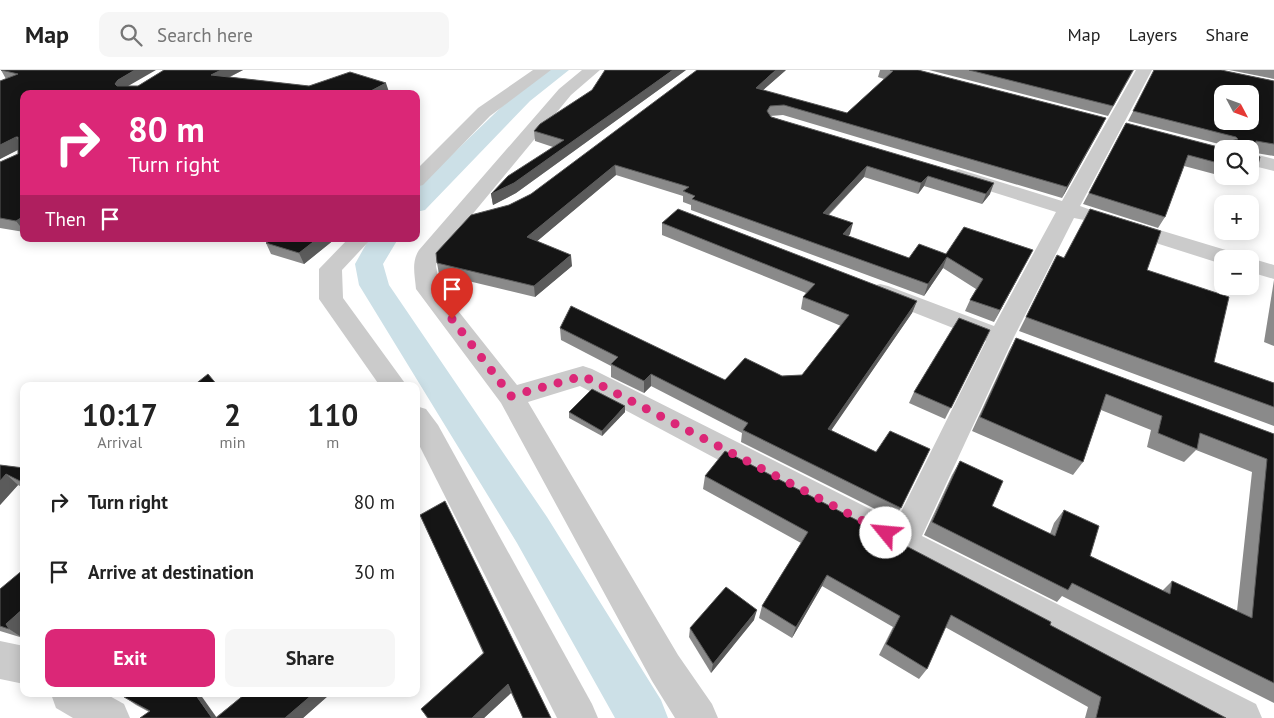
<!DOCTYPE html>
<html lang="en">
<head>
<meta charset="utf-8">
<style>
  body { margin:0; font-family:"PT Sans",sans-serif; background:#f6f6f6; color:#222; height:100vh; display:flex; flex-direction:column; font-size:19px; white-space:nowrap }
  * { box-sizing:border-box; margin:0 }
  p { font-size:16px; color:#767676 }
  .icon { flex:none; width:28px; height:28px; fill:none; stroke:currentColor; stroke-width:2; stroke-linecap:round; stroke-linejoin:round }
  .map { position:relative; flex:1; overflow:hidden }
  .drawer { position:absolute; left:20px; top:312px; width:400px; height:315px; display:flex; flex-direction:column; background:#fff; border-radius:10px; box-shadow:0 2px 12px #0003 }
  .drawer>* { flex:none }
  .hud { position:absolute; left:20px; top:20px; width:400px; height:152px; border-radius:10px; box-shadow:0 2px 12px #0003; background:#db2777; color:#fff; overflow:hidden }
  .needle { width:32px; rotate:131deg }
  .controls { position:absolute; left:1214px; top:15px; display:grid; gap:10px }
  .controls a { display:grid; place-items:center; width:45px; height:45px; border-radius:10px; background:#fff; box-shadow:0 2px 12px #0003; font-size:25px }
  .pin { position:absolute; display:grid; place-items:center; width:42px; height:42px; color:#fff; margin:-51px -21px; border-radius:50% 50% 50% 0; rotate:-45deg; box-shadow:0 0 5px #0007 }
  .pin .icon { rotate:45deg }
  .me { position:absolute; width:55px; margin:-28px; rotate:298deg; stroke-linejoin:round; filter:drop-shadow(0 0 4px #0008) }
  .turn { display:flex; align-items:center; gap:18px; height:105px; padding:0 25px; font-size:22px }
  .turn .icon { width:65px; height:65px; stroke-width:2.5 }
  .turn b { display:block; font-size:35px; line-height:42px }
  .then { display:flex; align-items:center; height:48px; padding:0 25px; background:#0003; gap:10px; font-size:19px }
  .eta { display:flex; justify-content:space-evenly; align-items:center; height:85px; text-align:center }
  .eta b { font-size:30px; font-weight:700; line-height:35px }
  .primary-button { display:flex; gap:10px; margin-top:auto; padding:10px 25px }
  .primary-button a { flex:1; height:58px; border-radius:10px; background:#db2777; color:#fff; font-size:20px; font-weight:700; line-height:58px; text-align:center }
  .primary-button a+a { background:#f6f6f6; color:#222 }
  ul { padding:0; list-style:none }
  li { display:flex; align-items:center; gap:15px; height:70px; padding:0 25px }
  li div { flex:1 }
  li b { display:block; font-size:19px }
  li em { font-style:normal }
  header { display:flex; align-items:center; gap:30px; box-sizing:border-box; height:70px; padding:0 25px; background:#fff; border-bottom:1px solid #e0e0e0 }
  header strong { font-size:24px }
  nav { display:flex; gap:28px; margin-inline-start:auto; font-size:18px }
  .search { width:350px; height:45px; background:#f6f6f6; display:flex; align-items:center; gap:12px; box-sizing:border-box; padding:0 18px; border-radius:10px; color:#767676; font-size:19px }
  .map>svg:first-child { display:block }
</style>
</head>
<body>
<header>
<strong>Map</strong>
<div class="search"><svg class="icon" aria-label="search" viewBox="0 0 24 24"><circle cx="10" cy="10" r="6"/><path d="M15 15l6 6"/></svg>Search here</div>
<nav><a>Map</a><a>Layers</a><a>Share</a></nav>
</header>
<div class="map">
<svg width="1274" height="648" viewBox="0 0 1274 648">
  <rect width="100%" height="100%" fill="#fff"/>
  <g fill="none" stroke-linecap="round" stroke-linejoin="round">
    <!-- canal -->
    <g fill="#cce0e7" fill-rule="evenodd">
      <path d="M546,0H569L530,31L425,140L416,142V119L516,23Z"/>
      <path d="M369,169H398L383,194L389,215L547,447L661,630L668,648H615L517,473L359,215L355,194Z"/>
    </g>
    <!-- minor -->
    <g fill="#cbcbcb" fill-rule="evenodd">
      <path d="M533,0H551L490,46L423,115L416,117V100L478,38Z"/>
      <path d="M582,0H600L571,25L438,186L436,196L440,218L517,315L583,296L592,299L896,452L986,271L872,226L868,221L872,216L880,214L888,216L994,256L1056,142L951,109L948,105L951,101L958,99L1062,131L1136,0H1152L1080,136L1091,140L1094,144L1091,148L1084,150L1074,148L1014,267L922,466L1256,634L1262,648H1202L580,316L528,332L678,585L712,634L718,648H675L652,611L501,333L416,219C415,206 411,192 419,180L559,19Z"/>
      <path d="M1250,83L1274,89V101L1250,95Z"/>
      <path d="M1123,149L1239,184L1242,189H1222V194L1115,160L1112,155L1115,150Z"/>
      <path d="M348,169H371L342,200L343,228L407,316H380L319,229V199Z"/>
      <path d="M1250,188L1274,195V209L1250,202V189H1248Z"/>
      <path d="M416,336L426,339L438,355L592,634L598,648H557L416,369Z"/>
      <path d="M0,571L24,576V614L0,609Z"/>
      <path d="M51,624H106L124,634L130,648H73L56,638Z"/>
    </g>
  </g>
  <!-- wall -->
  <g fill="#8a8a8a" fill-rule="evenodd">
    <path d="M1,0L129,16H138L164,0H243L230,7L309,16L389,22L24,24V162L0,158V92L18,84V80L0,89V11L6,9Z"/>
    <path d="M686,0L516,123L493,135L491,124L553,77L535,71L534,61Z"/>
    <path d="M786,0L763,20L847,43L884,9L878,7L880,0H918L1106,48L1062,128L783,45L770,46L990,124L982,134L924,116L918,124L864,107L829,145L850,164L848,166L909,188L946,184L1027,191L994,252L965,241L970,230L976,219L943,198L924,226L691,140V135L683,132V126L616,105L537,171L572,196L535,227L439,204L437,193L509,135Z"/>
    <path d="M929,0H1134L1108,46Z"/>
    <path d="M1153,0H1221L1274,11V86L1256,83V103L1248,113L1184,96L1165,147L1158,158L1083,134L1126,53L1225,79L1227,76L1128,51L1154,1ZM1222,79H1250V106H1222Z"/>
    <path d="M1229,0H1274V9Z"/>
    <path d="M662,153L917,231L912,243L831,360L876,382L930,379L895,449L741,372L742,363L651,316L644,323L611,307V296L561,270L560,258L725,310L782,306L802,305L841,256L801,239L803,227L806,223L662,165Z"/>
    <path d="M335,169L304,194L271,184L266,173Z"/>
    <path d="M1050,199L1147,200L1214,292L1274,313V356L1019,261Z"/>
    <path d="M1274,210V276L1264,272Z"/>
    <path d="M990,260L945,349L909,333L914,322Z"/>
    <path d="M1016,268L1274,364V633L1062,526L1057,532L924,465L952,405L960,391L992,436L1050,464L1054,453L1064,440L1090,486L1162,521L1172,511L1237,541L1252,402L1196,380L1184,392L1147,377L1151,360L1101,340L1083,392L1073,405L972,361L1009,281Z"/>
    <path d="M569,342H625L602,366L569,348Z"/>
    <path d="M0,395L24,398V418L18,415L0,435Z"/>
    <path d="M705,406L1050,555L1226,648H1085L1088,637L945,557L927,599L919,609L879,585L893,557L822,516L792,568L759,548L762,536L801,473L703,419Z"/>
    <path d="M420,445L551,648H523L511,623L484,648H427L421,639L483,583Z"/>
    <path d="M0,519L20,563L23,568L0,561Z"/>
    <path d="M754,550L711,603L689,567L690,558Z"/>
    <path d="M245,624H328L329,625L303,648H140L149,642L136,635L124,627L216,647Z"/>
  </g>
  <!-- shaded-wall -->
  <g fill="#5b5b5b">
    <path d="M135,0H156L123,19L120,24L115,14L118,10Z"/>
    <path d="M221,0H243L215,14L211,5Z"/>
    <path d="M673,0H686L516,123L493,135L491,124Z"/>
    <path d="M776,0H786L754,28L756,18Z"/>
    <path d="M386,13L389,22L386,24H365Z"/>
    <path d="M1106,48L1101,58L1062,128L1067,117Z"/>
    <path d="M16,67L23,77L0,89V75Z"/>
    <path d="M615,95L616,105L529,178L527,167Z"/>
    <path d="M867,96L864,107L820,153L823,143Z"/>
    <path d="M928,106L924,116L918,124L921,113Z"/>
    <path d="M994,113L990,124L982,134L986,124Z"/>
    <path d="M24,146V161L16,151Z"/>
    <path d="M853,153L850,164L840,175L843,164Z"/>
    <path d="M317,169H335L304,194L299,183Z"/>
    <path d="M1033,180L1027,191L994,252L1000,240Z"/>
    <path d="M571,185L572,196L535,227L534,216Z"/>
    <path d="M947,187L943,198L924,226L928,214Z"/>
    <path d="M917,231L912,243L824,371L828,359Z"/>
    <path d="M651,304V316L644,323V311Z"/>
    <path d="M625,336V342L602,366V361Z"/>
    <path d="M6,404L18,415L0,435V411Z"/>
    <path d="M827,505L822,516L792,568L796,557Z"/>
    <path d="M24,538V560L20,563L23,568L9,559L6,554Z"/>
    <path d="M757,540L754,550L711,603L713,594Z"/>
    <path d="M508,614L511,623L484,648H472Z"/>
    <path d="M195,624H200L217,648H212Z"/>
    <path d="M313,624H328L329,625L303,648H285Z"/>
  </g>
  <!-- building -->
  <g fill="#151515" stroke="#5b5b5b" fill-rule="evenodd">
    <path d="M1,0H135L118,10L115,14L117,16H138L164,0H221L211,5L309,16L350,2L386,13L365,24H24V146L16,151L0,148V92L18,84V67H16L0,75V11L18,4Z"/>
    <path d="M605,0H673L514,113L491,124L508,106L564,70L534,61L540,54L592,20Z"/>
    <path d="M697,0H776L756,18L847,43L893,1L890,0H918L1106,48L1067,117L784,35L770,36L767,41L771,47L994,113L986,124L928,106L921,113L867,96L823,143L853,153L843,164L909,188L919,174L946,184L964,157L1033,180L1000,240L970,230L983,209L947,187L928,214L692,129L695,126L683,121L689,117L615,95L527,167L571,185L534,216L437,193L436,183L471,145L509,135L531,124Z"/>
    <path d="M969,0H1133L1113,36Z"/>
    <path d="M1154,0H1221L1274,11V74L1256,71L1255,85L1260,87L1256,103L1250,101V79H1229L1231,78V71L1238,69L1236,67L1133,41ZM1222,24H1250V51H1222Z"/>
    <path d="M1126,53L1226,79H1222V94L1188,85L1165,147L1089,123Z"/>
    <path d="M678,139L917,231L828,359L876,382L890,361L930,379L901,438L743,360L748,353L651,304L644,311L611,294L618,287L560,258L571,236L725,310L745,288L782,306L802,305L849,245L803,227L815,214L662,153Z"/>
    <path d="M1090,139L1161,161L1147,200L1229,227L1214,292L1274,313V337L1026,247L1057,185L1064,188Z"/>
    <path d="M273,169H317L299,183L266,173Z"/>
    <path d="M959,248L990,260L951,338L914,322Z"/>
    <path d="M1016,268L1274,364V613L1072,513L1068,520L932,452L960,391L1003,411L992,436L1055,466L1064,440L1099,456L1090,486L1170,524L1172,511L1252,548L1267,389L1200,363L1197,379L1158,363L1162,346L1106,324L1083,392L980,347Z"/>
    <path d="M208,304L218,316H193Z"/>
    <path d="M592,319L625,336L602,361L569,342Z"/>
    <path d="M725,381L1051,552L1050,555L1226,648H1096L1101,627L951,545L927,599L886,574L900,546L827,505L796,557L762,536L808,462L705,406Z"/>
    <path d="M0,395L24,398V413L6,404L0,411Z"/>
    <path d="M445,431L551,648H523L508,614L472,648H428L421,639L484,583L420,445Z"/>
    <path d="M24,499V538L6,554L9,559L0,556V519Z"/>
    <path d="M726,517L757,540L713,594L690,558Z"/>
    <path d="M125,624H195L212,648H140L150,641L124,627Z"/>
    <path d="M245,624H313L285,648H216Z"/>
  </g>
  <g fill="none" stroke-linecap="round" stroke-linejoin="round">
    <!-- route -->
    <path stroke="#db2777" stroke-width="9" stroke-dasharray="0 16.2" d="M452,249L511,326L583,306L886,463"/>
  </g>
</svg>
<div class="controls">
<a><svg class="needle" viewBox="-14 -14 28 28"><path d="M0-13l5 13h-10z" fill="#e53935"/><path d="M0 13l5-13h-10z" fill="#767676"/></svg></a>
<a><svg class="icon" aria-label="search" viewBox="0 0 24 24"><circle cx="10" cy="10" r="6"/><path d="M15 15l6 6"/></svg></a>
<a>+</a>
<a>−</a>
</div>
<div class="pin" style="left:452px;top:249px;background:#d93025"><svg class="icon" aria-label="arrive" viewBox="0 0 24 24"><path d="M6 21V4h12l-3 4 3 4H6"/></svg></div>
<svg class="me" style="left:886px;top:463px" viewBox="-20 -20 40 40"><circle r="19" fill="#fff"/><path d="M0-13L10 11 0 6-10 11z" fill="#db2777"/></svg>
<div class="hud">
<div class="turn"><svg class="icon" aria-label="right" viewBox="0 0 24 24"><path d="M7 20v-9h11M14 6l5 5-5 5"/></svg><div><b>80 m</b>Turn right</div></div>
<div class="then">Then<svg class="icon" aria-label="arrive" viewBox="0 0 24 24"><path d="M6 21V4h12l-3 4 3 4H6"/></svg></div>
</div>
<section class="drawer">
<div class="eta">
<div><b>10:17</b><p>Arrival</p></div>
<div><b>2</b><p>min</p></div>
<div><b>110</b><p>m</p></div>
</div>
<ul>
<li><svg class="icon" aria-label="right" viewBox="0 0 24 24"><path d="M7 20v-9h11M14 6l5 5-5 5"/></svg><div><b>Turn right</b></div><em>80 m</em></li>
<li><svg class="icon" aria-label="arrive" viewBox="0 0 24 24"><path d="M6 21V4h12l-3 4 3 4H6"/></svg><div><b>Arrive at destination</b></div><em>30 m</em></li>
</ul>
<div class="primary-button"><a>Exit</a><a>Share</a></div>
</section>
</div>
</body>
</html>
